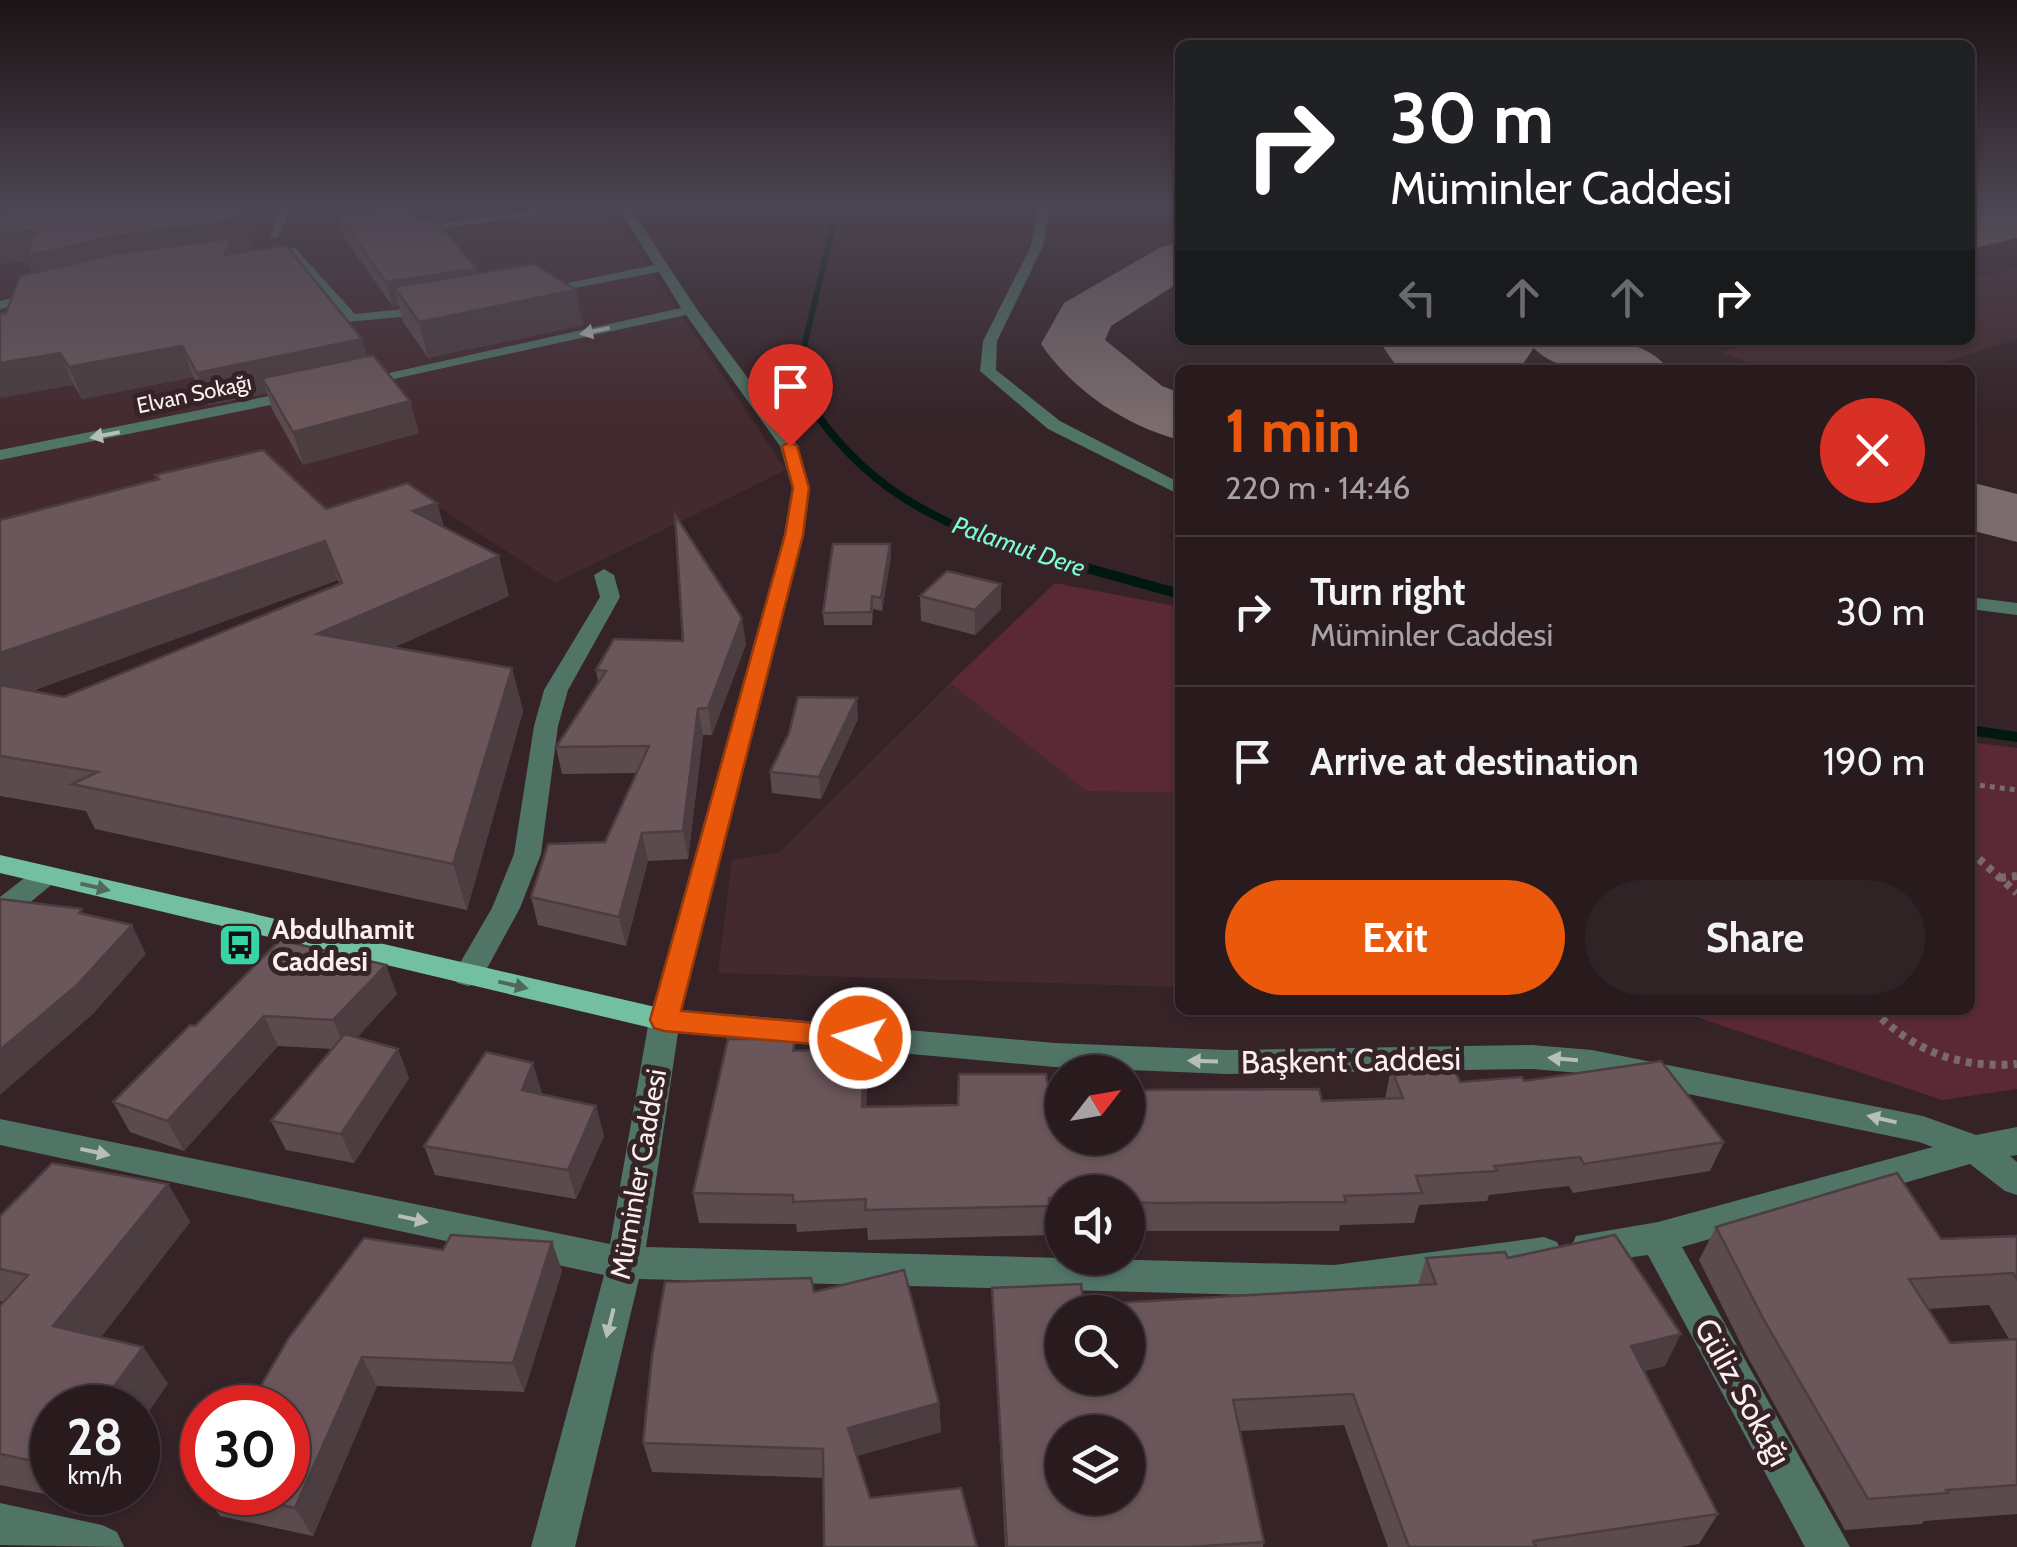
<!DOCTYPE html>
<html lang="en">
<head>
<meta charset="utf-8">
<style>
  body { margin:0; font-family:Cabin,sans-serif; background:#302326; color:#f1f3f6; height:100vh; display:flex; flex-direction:column; font-size:38px; white-space:nowrap }
  * { box-sizing:border-box; margin:0 }
  p { font-size:32px; color:#a5a1a4 }
  .icon { flex:none; width:55px; height:55px; fill:none; stroke:currentColor; stroke-width:2; stroke-linecap:round; stroke-linejoin:round }
  .map { position:relative; flex:1; overflow:hidden }
  .side { position:absolute; left:1175px; top:365px; width:800px; height:650px; display:flex; flex-direction:column; background:#281a1d; border-radius:15px; box-shadow:0 2px 8px #0004,0 0 0 2px #44383b }
  .side>* { flex:none }
  .guide { position:absolute; left:1175px; top:40px; width:800px; height:305px; border-radius:15px; box-shadow:0 2px 8px #0004,0 0 0 2px #44383b; background:#202124; color:#fff; overflow:hidden }
  .needle { width:65px; rotate:59deg }
  .controls { position:absolute; left:1045px; top:1055px; display:grid; gap:20px }
  .controls a { display:grid; place-items:center; width:100px; height:100px; border-radius:50%; background:#281a1d; box-shadow:0 2px 8px #0004,0 0 0 2px #44383b; font-size:50px }
  .speed { position:absolute; left:30px; top:1385px; display:flex; gap:20px; font-size:50px; font-weight:700; text-align:center }
  .speed>* { display:grid; place-content:center; width:130px; height:130px; border-radius:50%; background:#281a1d; box-shadow:0 2px 8px #0004,0 0 0 2px #44383b; line-height:1 }
  .speed small { font-size:25px; font-weight:400 }
  .speed .limit { border:15px solid #d22; background:#fff; color:#111 }
  .pin { position:absolute; display:grid; place-items:center; width:85px; height:85px; color:#fff; margin:-102px -42px; border-radius:50% 50% 50% 0; rotate:-45deg; box-shadow:0 0 10px #0007 }
  .pin .icon { rotate:45deg }
  .me { position:absolute; width:110px; margin:-55px; rotate:275deg; stroke-linejoin:round; filter:drop-shadow(0 0 8px #0008) }
  .turn { display:flex; align-items:center; gap:35px; height:210px; padding:0 50px; font-size:45px }
  .turn .icon { width:130px; height:130px; stroke-width:2.5 }
  .turn b { display:block; font-size:70px; line-height:85px }
  .lanes { display:flex; align-items:center; height:95px; padding:0 50px; background:#0003; justify-content:center; gap:50px; direction:ltr }
  .lanes .off { opacity:.35 }
  .round { display:grid; place-items:center; flex:none; width:105px; height:105px; border-radius:52px; background:#302326 }
  .head { display:flex; align-items:center; justify-content:space-between; height:170px; padding:0 50px }
  h1 { font-size:60px; font-weight:700; line-height:75px; color:#ea580c }
  .primary-button { display:flex; gap:20px; margin-top:auto; padding:20px 50px }
  .primary-button a { flex:1; height:115px; border-radius:60px; background:#ea580c; color:#fff; font-size:40px; font-weight:700; line-height:115px; text-align:center }
  .primary-button a+a { background:#302326; color:#f1f3f6 }
  ul { padding:0; list-style:none }
  li { display:flex; align-items:center; gap:30px; height:150px; padding:0 50px; border-top:2px solid #44383b }
  li div { flex:1 }
  li b { display:block; font-size:38px }
  li em { font-style:normal }
  .map>svg:first-child { display:block }
</style>
</head>
<body>
<div class="map">
<svg width="2017" height="1547" viewBox="0 0 2017 1547">
  <rect width="100%" height="100%" fill="#352327"/>
  <!-- built -->
  <g fill="#432a2f">
    <path d="M0,206H608L786,470L555,583L434,504L0,644Z"/>
    <path d="M2017,267V339L1921,370H1767L1720,352L1763,340H1970V280Z"/>
    <path d="M950,683L1086,791L1180,793V987L718,973L732,860L780,852Z"/>
  </g>
  <!-- green -->
  <g fill="#5b2936">
    <path d="M1055,583L1180,607V793L1086,791L950,683Z"/>
    <path d="M1970,742L2017,748V1089L1942,1100L1676,1010H1970Z"/>
  </g>
  <g fill="none" stroke-linecap="round" stroke-linejoin="round">
    <!-- stream-far2 -->
    <path stroke="#001910" stroke-width="6" d="M802,355L838,206"/>
    <!-- stream-far1 -->
    <path stroke="#001910" stroke-width="8" d="M802,353L795,382C852,475 910,511 1011,548"/>
    <!-- stream -->
    <g stroke="#001910" stroke-width="10">
      <path d="M1004,545L1180,594"/>
      <path d="M1970,730L2017,737"/>
    </g>
    <!-- taxiway -->
    <g fill="#7b6c6e" fill-rule="evenodd">
      <path d="M1180,242V282L1111,326L1105,340L1162,386L1180,393V440C1126,426 1073,391 1041,344L1064,303L1161,247Z"/>
      <path d="M1527,340C1571,340 1640,329 1669,370C1624,370 1556,382 1527,340Z"/>
      <path d="M1970,482L2017,494V542L1970,530Z"/>
    </g>
    <!-- runway -->
    <g fill="#7b6c6e" fill-rule="evenodd">
      <path d="M1970,206H2017V238L1970,249Z"/>
      <path d="M1539,340L1519,370H1399L1379,341Z"/>
    </g>
    <!-- path-far1 -->
    <path stroke="#7a6a6d" stroke-width="5" stroke-dasharray="5 5" stroke-linecap="butt" d="M1970,784L2017,790"/>
    <!-- path -->
    <g stroke="#7a6a6d" stroke-width="8" stroke-dasharray="6 6" stroke-linecap="butt">
      <path d="M1970,851L2017,893"/>
      <path d="M2000,878L2017,876"/>
      <path d="M1873,1010C1913,1051 1960,1069 2017,1064"/>
    </g>
    <!-- minor -->
    <g fill="#507466" fill-rule="evenodd">
      <path d="M280,206H292L278,238H270Z"/>
      <path d="M567,206H600L444,228L438,224Z"/>
      <path d="M617,206H629L696,308L798,446L810,488L804,535L682,1010L1055,1043L1227,1050L1532,1045L1592,1050L1923,1116L1976,1135L2017,1127V1155L2010,1156L2017,1162V1195L2005,1191L1970,1164L1682,1247L1850,1547H1805L1648,1255L1589,1263L1576,1258L1571,1247L1576,1236L1658,1222L1933,1147L1919,1142L1592,1074L1532,1069L1227,1074L1055,1067L678,1033L646,1247L1334,1265L1544,1237L1557,1242L1562,1253L1557,1264L1544,1269L1334,1297L639,1279L575,1547H531L604,1275L0,1145V1119L610,1244L649,1020L784,535L792,488L780,446L686,315L357,387L349,382L681,308L659,272L537,295L530,291L654,265Z"/>
      <path d="M1038,206H1050L1043,246L997,341L996,370L1060,421L1180,483V495L1048,429L980,371L983,341L1031,246Z"/>
      <path d="M295,248L355,314L433,306L440,310L433,314L346,322L288,255L260,259L254,255Z"/>
      <path d="M43,290L48,291V297L0,309V301Z"/>
      <path d="M299,390L305,392V398L0,460V450Z"/>
      <path d="M604,569L614,575L620,597L568,690L558,726L541,854L520,908L479,983L468,986L457,983L453,975L492,908L514,854L534,726L544,690L600,597L594,575Z"/>
      <path d="M1970,597L2017,603V615L1970,609Z"/>
      <path d="M46,866L56,869L60,875L56,881L10,919L0,922V897L36,869Z"/>
      <path d="M0,1503L102,1525L117,1532L124,1547L0,1545Z"/>
    </g>
    <!-- major -->
    <path fill="#72bfa2" fill-rule="evenodd" d="M0,855L664,1009L675,1012L679,1020L675,1028L664,1031L0,873Z"/>
  </g>
  <!-- wall -->
  <g fill="#5c4b4e" fill-rule="evenodd">
    <path d="M0,206L248,249L236,251L237,253L362,339L367,356L410,401L419,433L303,465L272,409L267,393L209,405L193,377L82,399L74,385L6,313L32,273Z"/>
    <path d="M337,213L422,221L477,269L478,274L583,325L428,358L403,322L399,306L393,307L343,236Z"/>
    <path d="M155,475L326,509L437,503L444,527L509,596L394,647L512,668L523,711L467,910L95,829L86,811L0,796V520L157,480ZM338,580L340,584L64,697L32,691Z"/>
    <path d="M890,544L891,556L882,611L873,609L872,625H824L823,613Z"/>
    <path d="M920,596L1001,609L975,635L921,621Z"/>
    <path d="M746,644L712,735H703L688,859L648,861L626,946L538,925L531,897L605,842L637,773L562,774L556,747L598,682L596,670Z"/>
    <path d="M858,719L821,799L772,793L770,772Z"/>
    <path d="M397,994L357,1037L398,1049L409,1078L354,1163L286,1150L271,1121L332,1049L278,1046L184,1151L130,1132L113,1102L195,1026Z"/>
    <path d="M797,1051L867,1078L866,1107L958,1105L1047,1082L1137,1090L1322,1101L1385,1099L1391,1068L1460,1082L1524,1081L1724,1142L1710,1171L1573,1193L1569,1186L1489,1195L1487,1201L1419,1205L1414,1223L1340,1225L1339,1231H1128V1192H1062V1229L1049,1228V1235L868,1240L867,1228L797,1232L796,1224L699,1223L693,1193Z"/>
    <path d="M542,1093V1094L596,1106L604,1136L576,1199L435,1175L424,1146Z"/>
    <path d="M168,1184L190,1222L101,1337L143,1347L168,1384L52,1408V1492H91L84,1502L0,1485V1306L3,1302L0,1301V1269Z"/>
    <path d="M1716,1227L1941,1239L2017,1236V1514L1924,1521L1922,1524L1845,1530L1746,1354L1699,1260ZM1989,1305L2009,1339L1950,1343L1928,1309Z"/>
    <path d="M552,1242L562,1271L524,1392L377,1386L313,1536L220,1516L203,1492H288V1408L443,1250Z"/>
    <path d="M1426,1258H1508L1665,1366L1644,1371L1718,1514L1699,1544L1680,1547H1388L1344,1425L1240,1431L1264,1542L1263,1547H1005L992,1288L1084,1305L1418,1285Z"/>
    <path d="M814,1292L939,1403L941,1432L857,1456L870,1498L977,1547L824,1478L652,1472L643,1443Z"/>
  </g>
  <!-- shaded-wall -->
  <g fill="#4b3d40">
    <path d="M245,206H267L248,249L236,251L241,266L224,255L38,288L28,262L0,264V233Z"/>
    <path d="M477,269L483,293L394,287L399,306L393,307L386,282Z"/>
    <path d="M576,290L583,325L428,358L419,322Z"/>
    <path d="M362,339L371,371L262,378L267,393L209,405L197,373Z"/>
    <path d="M182,346L193,377L82,399L69,367Z"/>
    <path d="M60,353L74,385L0,398V363Z"/>
    <path d="M410,401L419,433L303,465L293,432Z"/>
    <path d="M437,503L447,541L413,511Z"/>
    <path d="M325,541L338,580L0,702V653Z"/>
    <path d="M890,544L891,556L882,611L881,598Z"/>
    <path d="M499,556L509,596L331,676L317,634Z"/>
    <path d="M1001,584V609L975,635V610Z"/>
    <path d="M742,618L746,644L712,735L708,708Z"/>
    <path d="M512,668L523,711L467,910L453,864Z"/>
    <path d="M857,698L858,719L821,799L819,777Z"/>
    <path d="M698,709L703,735L688,859L683,831Z"/>
    <path d="M642,833L648,861L626,946L619,917Z"/>
    <path d="M132,925L146,954L92,1015L0,1095V1050Z"/>
    <path d="M386,965L397,994L346,1050L333,1020Z"/>
    <path d="M264,1016L278,1046L184,1151L167,1121Z"/>
    <path d="M864,1048L867,1078L865,1137L862,1107Z"/>
    <path d="M398,1049L409,1078L354,1163L341,1134Z"/>
    <path d="M533,1063L542,1093L532,1120L522,1090Z"/>
    <path d="M596,1106L604,1136L576,1199L568,1170Z"/>
    <path d="M168,1184L190,1222L81,1363L53,1326Z"/>
    <path d="M552,1242L562,1271L524,1392L513,1363Z"/>
    <path d="M1681,1334L1665,1366L1616,1377L1631,1346Z"/>
    <path d="M143,1347L168,1384L138,1427V1408H98Z"/>
    <path d="M362,1357L377,1386L313,1536L295,1508Z"/>
    <path d="M939,1403L941,1432L852,1457L848,1428Z"/>
    <path d="M77,1492H91L84,1502Z"/>
  </g>
  <!-- building -->
  <g fill="#6b575b" stroke="#4b3d40" stroke-width="2.5" fill-rule="evenodd">
    <path d="M0,206H245L239,220L112,237L26,256L36,231L0,233Z"/>
    <path d="M393,206H408L422,221L436,220L477,269L386,282L337,213Z"/>
    <path d="M232,238L224,255L286,245L362,339L197,373L182,346L69,367L60,353L0,363V313H6L20,276L114,254Z"/>
    <path d="M534,264L576,290L419,322L394,287Z"/>
    <path d="M373,355L410,401L293,432L262,378Z"/>
    <path d="M263,450L326,509L407,483L437,503L413,511L499,556L317,634L512,668L453,864L72,784L98,772L0,756V685L64,697L342,583L325,541L0,653V520L159,479L155,475Z"/>
    <path d="M675,515L742,618L708,708L698,709L683,831L642,833L619,917L531,897L548,844L605,842L649,746L556,747L606,671L596,670L614,639L683,641Z"/>
    <path d="M833,544H890L881,598L872,596L871,612L823,613Z"/>
    <path d="M947,571L1001,584L975,610L920,596Z"/>
    <path d="M798,697L857,698L819,777L770,772L789,733Z"/>
    <path d="M0,899L82,909L79,913L132,925L76,986L0,1050Z"/>
    <path d="M280,940L386,965L333,1020L264,1016L167,1121L113,1102L190,1025L195,1026Z"/>
    <path d="M345,1034L398,1049L341,1134L271,1121Z"/>
    <path d="M728,1039H795L793,1051L864,1048L862,1107L958,1105L959,1074H1046L1047,1082H1062V1138H1128V1084H1136L1137,1090L1319,1089L1322,1101L1403,1098L1391,1068L1452,1064L1460,1082L1522,1077L1524,1081L1661,1061L1724,1142L1584,1164L1580,1157L1494,1166L1497,1171L1416,1176L1422,1193L1344,1196L1346,1202L1152,1203L1128,1202V1192H1062V1199L1049,1198V1206L865,1210L866,1199L793,1202V1195L693,1193Z"/>
    <path d="M486,1052L533,1063L522,1090L596,1106L568,1170L424,1146Z"/>
    <path d="M52,1163L168,1184L53,1326L143,1347L98,1408H52V1465L0,1454V1306L28,1275L0,1269V1216Z"/>
    <path d="M1897,1173L1941,1239L2017,1236V1279L2013,1273L1909,1279L1950,1343L2017,1339V1485L1946,1490L1948,1493L1868,1499L1765,1322L1716,1227Z"/>
    <path d="M451,1235L552,1242L513,1363L362,1357L295,1508L222,1492H288V1408H248L288,1339L364,1238L443,1250Z"/>
    <path d="M1615,1235L1681,1334L1631,1346L1718,1514L1533,1541L1536,1547H1409L1353,1394L1233,1400L1264,1542L1190,1547H1007L992,1288L1081,1284L1084,1305L1436,1284L1426,1258L1505,1252L1508,1258ZM1062,1312H1128V1378H1062ZM1062,1432H1128V1498H1062Z"/>
    <path d="M904,1270L939,1403L848,1428L870,1498L961,1488L977,1547H824L823,1449L643,1443L652,1356L665,1282L811,1278L814,1292Z"/>
  </g>
  <!-- one-way arrows -->
  <defs><path id="oneway-solid" d="M-6-.8H1V-3.2L6.5 0L1 3.2V.8H-6Z" transform="scale(2.5)"/></defs>
  <g fill="#b7beb9">
    <use href="#oneway-solid" transform="translate(595 331) rotate(168)"/>
    <use href="#oneway-solid" transform="translate(105 435) rotate(169)"/>
    <use href="#oneway-solid" transform="translate(1563 1059) rotate(-175)"/>
    <use href="#oneway-solid" transform="translate(1203 1061) rotate(-178)"/>
    <use href="#oneway-solid" transform="translate(1882 1119) rotate(-167)"/>
    <use href="#oneway-solid" transform="translate(95 1152) rotate(12)"/>
    <use href="#oneway-solid" transform="translate(413 1219) rotate(12)"/>
    <use href="#oneway-solid" transform="translate(610 1323) rotate(104)"/>
  </g>
  <g fill="#50695e">
    <use href="#oneway-solid" transform="translate(95 887) rotate(13)"/>
    <use href="#oneway-solid" transform="translate(513 985) rotate(13)"/>
  </g>
  <!-- sky -->
  <linearGradient id="sky" x2="0" y2="1"><stop stop-color="#1d1315"/><stop offset="0.49" stop-color="#4b4552"/><stop offset="1" stop-color="#4b4552" stop-opacity="0"/></linearGradient>
  <rect width="2017" height="422" fill="url(#sky)"/>
  <!-- route -->
  <path fill="#ea580c" stroke="#983908" stroke-width="2.5" d="M790,442L797,446L809,488L803,535L681,1011L860,1027L870,1030L874,1038L870,1045L860,1048L664,1031L654,1028L650,1020L785,535L793,488L782,446Z"/>
  <!-- icons -->
  <defs>
    <g id="bus-square" transform="scale(2.25)"><rect x="-9" y="-9" width="18" height="18" rx="4" fill="#38d4a6" stroke="#352327"/><path d="M-5-6H5V4H4V6H2V4H-2V6H-4V4H-5ZM-3.5-4V0h7V-4ZM-3.5 1.2v1.5H-2V1.2ZM2 1.2v1.5H3.5V1.2Z" fill="#111"/></g>
  </defs>
  <g fill-rule="evenodd">
    <use href="#bus-square" x="240" y="945"/>
  </g>
  <g text-anchor="middle" dominant-baseline="central" stroke-width="10" stroke-linejoin="round" paint-order="stroke">
    <!-- far-street labels -->
    <g font-size="22" fill="#fbeff1" stroke="#352327">
      <text transform="translate(194 394) rotate(-12)">Elvan Sokağı</text>
    </g>
    <!-- far-water labels -->
    <g font-size="25" font-style="italic" fill="#7afccf" stroke="#352327">
      <text transform="translate(1019 546) rotate(19)">Palamut Dere</text>
    </g>
    <!-- poi labels -->
    <g font-size="28" font-weight="bold" fill="#fbeff1" stroke="#352327" text-anchor="start">
      <text x="272" y="929">Abdulhamit<tspan x="272" dy="32">Caddesi</tspan></text>
    </g>
    <!-- street labels -->
    <g font-size="28" fill="#fbeff1" stroke="#352327">
      <text transform="translate(638 1174) rotate(-80)">Müminler Caddesi</text>
    </g>
    <!-- near-street labels -->
    <g font-size="32" fill="#fbeff1" stroke="#352327">
      <text transform="translate(1351 1060) rotate(-1)">Başkent Caddesi</text>
      <text transform="translate(1743 1392) rotate(61)">Güliz Sokağı</text>
    </g>
  </g>
</svg>
<div class="controls">
<a><svg class="needle" viewBox="-14 -14 28 28"><path d="M0-13l5 13h-10z" fill="#e53935"/><path d="M0 13l5-13h-10z" fill="#a5a1a4"/></svg></a>
<a><svg class="icon" aria-label="sound" viewBox="0 0 24 24"><path d="M4 9h4l5-4v14l-5-4H4zM17 9q2 3 0 6"/></svg></a>
<a><svg class="icon" aria-label="search" viewBox="0 0 24 24"><circle cx="10" cy="10" r="6"/><path d="M15 15l6 6"/></svg></a>
<a><svg class="icon" aria-label="layers" viewBox="0 0 24 24"><path d="M12 4l9 5-9 5-9-5zM3 14l9 5 9-5"/></svg></a>
</div>
<div class="speed"><div>28<small>km/h</small></div><div class="limit">30</div></div>
<div class="pin" style="left:790px;top:446px;background:#d93025"><svg class="icon" aria-label="arrive" viewBox="0 0 24 24"><path d="M6 21V4h12l-3 4 3 4H6"/></svg></div>
<svg class="me" style="left:860px;top:1038px" viewBox="-20 -20 40 40"><circle r="17" fill="#ea580c" stroke="#fff" stroke-width="3"/><path d="M0-11L8 9 0 5-8 9z" fill="#fff"/></svg>
<div class="guide">
<div class="turn"><svg class="icon" aria-label="right" viewBox="0 0 24 24"><path d="M7 20v-9h11M14 6l5 5-5 5"/></svg><div><b>30 m</b>Müminler Caddesi</div></div>
<div class="lanes"><svg class="icon off" aria-label="left" viewBox="0 0 24 24"><path d="M17 20v-9H6M10 6l-5 5 5 5"/></svg><svg class="icon off" aria-label="ahead" viewBox="0 0 24 24"><path d="M12 20V5M6 11l6-6 6 6"/></svg><svg class="icon off" aria-label="ahead" viewBox="0 0 24 24"><path d="M12 20V5M6 11l6-6 6 6"/></svg><svg class="icon" aria-label="right" viewBox="0 0 24 24"><path d="M7 20v-9h11M14 6l5 5-5 5"/></svg></div>
</div>
<section class="side">
<div class="head"><div><h1>1 min</h1><p>220 m · 14:46</p></div><a class="round" style="background:#d93025;color:#fff"><svg class="icon" aria-label="close" viewBox="0 0 24 24"><path d="M6 6l12 12M18 6L6 18"/></svg></a></div>
<ul>
<li><svg class="icon" aria-label="right" viewBox="0 0 24 24"><path d="M7 20v-9h11M14 6l5 5-5 5"/></svg><div><b>Turn right</b><p>Müminler Caddesi</p></div><em>30 m</em></li>
<li><svg class="icon" aria-label="arrive" viewBox="0 0 24 24"><path d="M6 21V4h12l-3 4 3 4H6"/></svg><div><b>Arrive at destination</b></div><em>190 m</em></li>
</ul>
<div class="primary-button"><a>Exit</a><a>Share</a></div>
</section>
</div>
</body>
</html>
